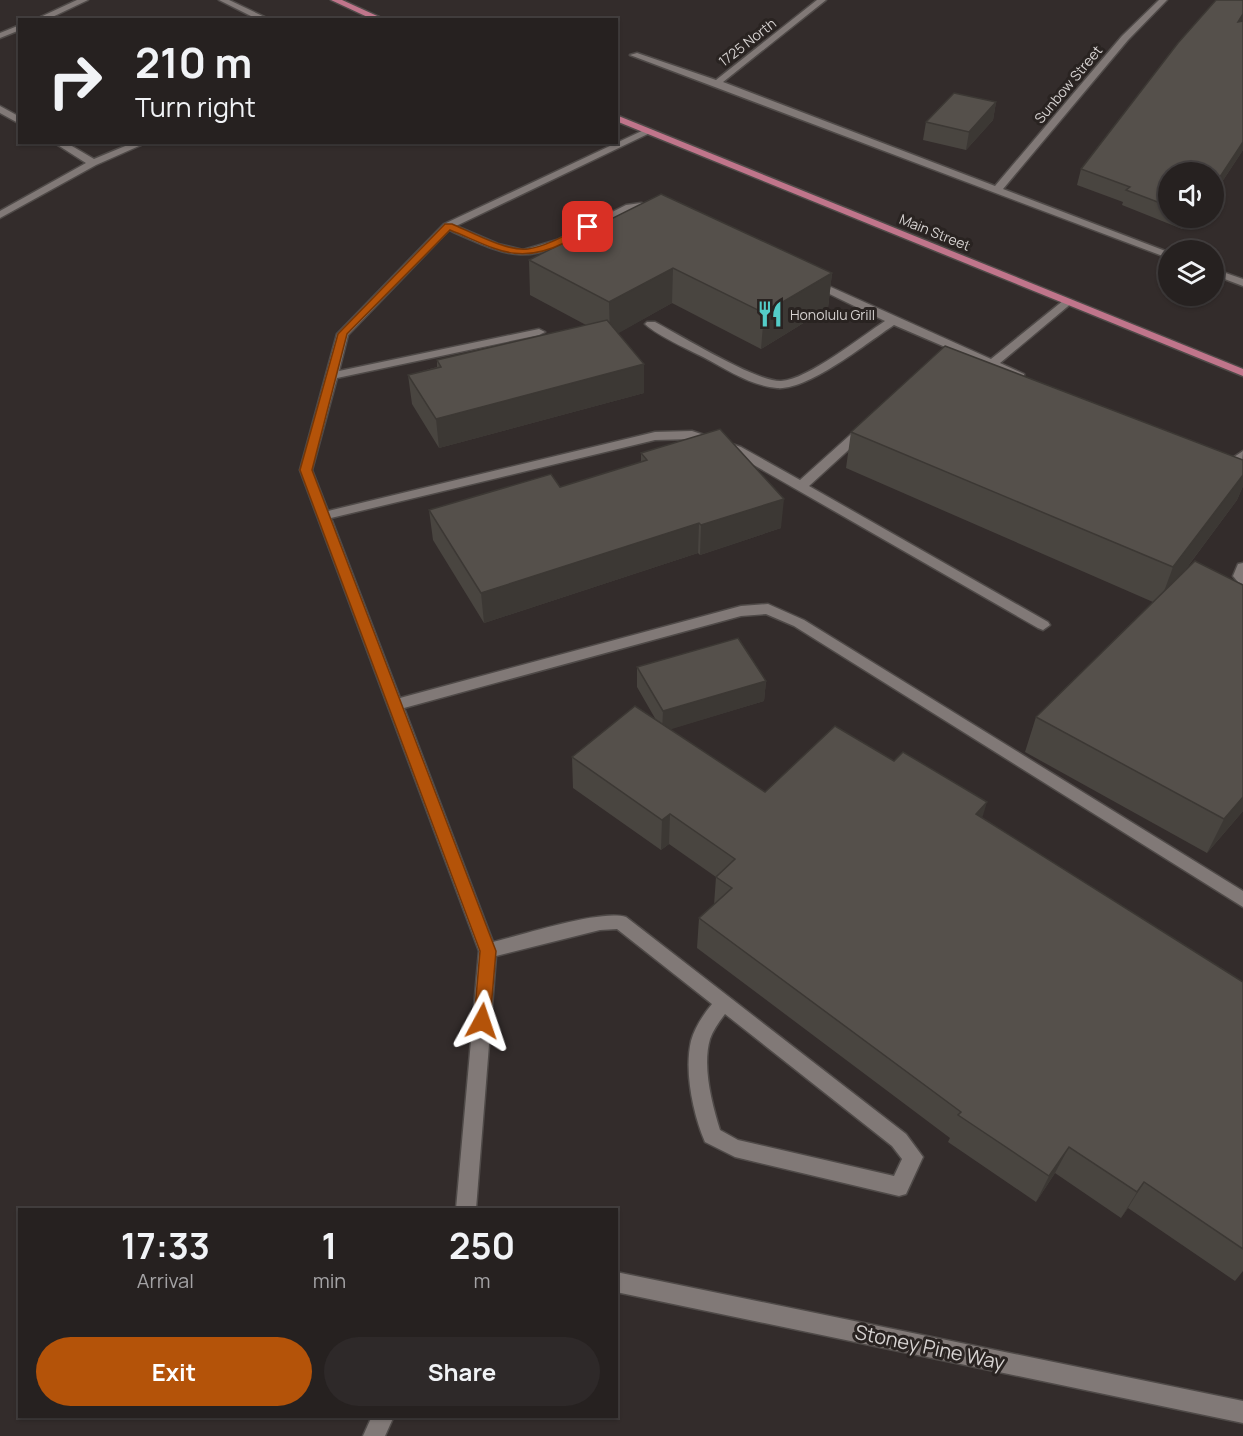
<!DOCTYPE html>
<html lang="en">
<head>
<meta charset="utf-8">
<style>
  body { margin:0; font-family:Manrope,sans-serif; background:#2e2929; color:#f1f3f6; height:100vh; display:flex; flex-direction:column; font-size:22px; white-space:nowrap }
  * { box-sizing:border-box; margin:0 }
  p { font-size:20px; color:#a4a3a5 }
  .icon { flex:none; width:33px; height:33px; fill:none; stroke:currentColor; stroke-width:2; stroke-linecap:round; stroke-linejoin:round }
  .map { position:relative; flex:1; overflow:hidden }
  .sheet { position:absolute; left:18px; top:1208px; width:600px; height:210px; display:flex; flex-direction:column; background:#262120; border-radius:0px; box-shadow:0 2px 4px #0004,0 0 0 2px #423e3e }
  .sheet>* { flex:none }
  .hud { position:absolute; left:18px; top:18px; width:600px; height:126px; border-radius:0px; box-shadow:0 2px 4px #0004,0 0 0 2px #423e3e; background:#262120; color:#f1f3f6; overflow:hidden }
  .tools { position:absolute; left:1158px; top:162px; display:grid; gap:12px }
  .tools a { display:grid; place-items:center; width:66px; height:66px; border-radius:50%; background:#262120; box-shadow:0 2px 4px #0004,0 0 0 2px #423e3e; font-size:30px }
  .pin { position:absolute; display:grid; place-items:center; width:51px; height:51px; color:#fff; margin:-26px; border-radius:12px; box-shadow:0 3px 9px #0006 }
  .me { position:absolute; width:66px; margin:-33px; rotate:5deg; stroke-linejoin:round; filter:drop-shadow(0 0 4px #0008) }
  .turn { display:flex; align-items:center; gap:21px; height:126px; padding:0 18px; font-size:27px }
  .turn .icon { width:78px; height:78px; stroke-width:2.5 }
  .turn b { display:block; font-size:42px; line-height:51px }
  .eta { display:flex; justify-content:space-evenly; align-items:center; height:102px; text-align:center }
  .eta b { font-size:36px; font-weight:700; line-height:42px }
  .action { display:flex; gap:12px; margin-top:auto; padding:12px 18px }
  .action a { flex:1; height:69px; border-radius:36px; background:#b45309; color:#fff; font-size:24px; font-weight:700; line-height:69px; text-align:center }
  .action a+a { background:#2e2929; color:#f1f3f6 }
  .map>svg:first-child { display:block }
</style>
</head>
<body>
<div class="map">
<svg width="1243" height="1436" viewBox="0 0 1243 1436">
  <rect width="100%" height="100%" fill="#332c2b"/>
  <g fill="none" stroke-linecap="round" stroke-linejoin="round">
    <!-- minor casing -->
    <g stroke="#4f4a48" stroke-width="3">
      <g id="minor">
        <path d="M77,0H88L46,20H34Z"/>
        <path d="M219,0H229L271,20H259Z"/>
        <path d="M817,0H826L723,82L995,186L1122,36L1159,0H1167L1128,40L1003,189L1168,252V258L630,55L637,53L716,80Z"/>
        <path d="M20,25V30L0,38V33Z"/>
        <path d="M0,106L20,117V124L0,113Z"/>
        <path d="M646,129L654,131L456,226L498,244L523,250L557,240L626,205L641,203L659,207V211C649,212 640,207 631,210C617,215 603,225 590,232C524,265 514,259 449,230L348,335L339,371L539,329L545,332L539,335L337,378L312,470L328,511L655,432L692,431L741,447L800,480L859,427H867V433L809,486L1048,622L1050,625L1043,630L1038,628L733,453L691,439L655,440L331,518L400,698L741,606L768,604L804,620L1243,891V907L794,626L766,614L741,616L404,708L493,942C522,935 601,909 626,917L906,1134L923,1157L906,1194L899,1196L735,1157L705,1142C693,1114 684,1071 691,1041C695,1027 703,1015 712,1004L617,929L600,930L496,956L476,1209H456L479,951L300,470L337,334L444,224ZM725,1014L892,1146L902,1159L894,1176L738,1140L720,1130C712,1104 702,1067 710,1039C713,1030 719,1022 725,1014Z"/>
        <path d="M53,142H65L94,159L135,142H148L96,165L0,218V211L86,163Z"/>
        <path d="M1214,269L1243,279V286L1214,275Z"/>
        <path d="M813,279L991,359L1064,300L1068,299L1073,302L1000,363L1024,374V378L1020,379L894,325C868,342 808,391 777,388C752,386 727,370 705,358C688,349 659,337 645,324L647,322H655C680,335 756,382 781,381C807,380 862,336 885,321L809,284V280Z"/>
        <path d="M1243,451L1242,463L1221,466L1215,462L1217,459L1234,457Z"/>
        <path d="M1243,563V584L1238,582L1233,576L1238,564Z"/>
        <path d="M616,1272L1243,1401V1423L616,1292Z"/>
        <path d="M372,1416H394L385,1436H363Z"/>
      </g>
    </g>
    <!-- major casing -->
    <g stroke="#4f4a48" stroke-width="3">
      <g id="major">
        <path d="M331,0H342L386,20H374Z"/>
        <path d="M616,115L1243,369V376L616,121Z"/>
      </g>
    </g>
    <!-- minor -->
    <use href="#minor" fill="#817977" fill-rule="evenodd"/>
    <!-- major -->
    <use href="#major" fill="#c0758b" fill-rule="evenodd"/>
  </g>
  <!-- wall -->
  <g fill="#494540">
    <path d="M1243,0V150L1214,194L1168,172V218H1198L1182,229L1122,205L1123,202L1077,185L1081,169Z"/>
    <path d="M996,102L993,120L966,150L923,140L926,122Z"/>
    <path d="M529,260L832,273L828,308L761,349L672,303L618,333L644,393L439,448L412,404L408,375L437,367V360L586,325L530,295Z"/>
    <path d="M851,432L1243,460V486L1237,500L1183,573L1243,585V811L1207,853L1025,752L1036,717L1153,602L846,468Z"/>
    <path d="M641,453L781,528L700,555L698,553L484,623L433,540L429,510L560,487L641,462Z"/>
    <path d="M637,667L766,681L764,701L670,729L765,792L982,818L1243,982V1271L1235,1281L1128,1208L1121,1218L1055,1173L1036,1202L948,1142L950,1138L697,948L699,918L714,905L716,877L669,844L661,850L573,788L572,757L656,720L637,687Z"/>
  </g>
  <!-- shaded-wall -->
  <g fill="#3c3834">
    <path d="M1243,14V22H1238Z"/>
    <path d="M996,102L993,120L966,150L969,132Z"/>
    <path d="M1243,142V150L1214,194V186Z"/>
    <path d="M1186,218H1198L1182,229Z"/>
    <path d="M673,268L672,303L610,338L609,302Z"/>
    <path d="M832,273L828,308L761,349L764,313Z"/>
    <path d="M644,364V393L439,448L436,419Z"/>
    <path d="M1243,475V486L1237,500L1159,605L1173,567Z"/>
    <path d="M784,499L781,528L700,555L701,525Z"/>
    <path d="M699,523L698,553L484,623L481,593Z"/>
    <path d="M766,681L764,701L662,732L663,711Z"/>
    <path d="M1243,797V811L1207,853L1224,819Z"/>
    <path d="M987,802L978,832L976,814Z"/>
    <path d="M670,814L669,844L661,850L662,820Z"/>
    <path d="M1069,1147L1055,1173L1036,1202L1049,1176Z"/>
    <path d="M1144,1182L1128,1208L1121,1218L1137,1192Z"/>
  </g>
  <!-- building -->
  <g fill="#55504b" stroke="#3c3834" stroke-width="1.5">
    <path d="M1216,0H1243V14L1238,22L1243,21V142L1214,186V172H1168V206L1126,190L1130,187L1081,169L1178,43Z"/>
    <path d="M954,93L996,102L969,132L926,122Z"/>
    <path d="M661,194L832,273L764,313L673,268L609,302L529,260Z"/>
    <path d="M607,320L644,364L436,419L408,375L441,367L437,360Z"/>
    <path d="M945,346L1243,460V475L1173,567L851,432Z"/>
    <path d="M720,429L784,499L701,525L699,523L481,593L429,510L551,474L560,487L647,460L641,453Z"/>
    <path d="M1195,561L1243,585V797L1224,819L1036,717Z"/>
    <path d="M738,638L766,681L663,711L637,667Z"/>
    <path d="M635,706L765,792L835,726L894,761L903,752L987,802L976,814L1243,982V1249L1144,1182L1137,1192L1069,1147L1049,1176L958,1115L961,1112L699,918L732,888L716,877L735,859L670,814L662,820L572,757Z"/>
  </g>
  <!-- route -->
  <path fill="#b45309" stroke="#753606" stroke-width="1.5" d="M445,224H452C471,232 508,252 528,249C548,246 567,234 585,225L592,227C585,234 573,238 564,243C517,266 495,248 450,230L347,334L312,470L496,951L490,1021L488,1026L482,1028L476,1026L474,1021L480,951L300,470L338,334Z"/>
  <!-- icons -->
  <defs>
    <g id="restaurant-bare" transform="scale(2.07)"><path d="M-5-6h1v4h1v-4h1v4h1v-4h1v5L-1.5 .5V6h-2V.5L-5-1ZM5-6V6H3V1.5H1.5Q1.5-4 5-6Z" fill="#54cdc8" stroke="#292321" stroke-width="2.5" paint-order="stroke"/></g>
  </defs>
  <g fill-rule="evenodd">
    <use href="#restaurant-bare" x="770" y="314"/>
  </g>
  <g text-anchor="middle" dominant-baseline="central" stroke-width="6" stroke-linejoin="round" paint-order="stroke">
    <!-- far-street labels -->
    <g font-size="14" fill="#d5d1d0" stroke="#292321">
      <text transform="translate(747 42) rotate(-38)">1725 North</text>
      <text transform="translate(1068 84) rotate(-50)">Sunbow Street</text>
      <text transform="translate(935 232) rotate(22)">Main Street</text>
    </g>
    <!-- far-poi labels -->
    <g font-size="14" fill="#d5d1d0" stroke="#292321" text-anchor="start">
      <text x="790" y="314">Honolulu Grill</text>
    </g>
    <!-- near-street labels -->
    <g font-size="20" fill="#d5d1d0" stroke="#292321">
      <text transform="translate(930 1347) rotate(12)">Stoney Pine Way</text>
    </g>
  </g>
</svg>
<div class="tools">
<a><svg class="icon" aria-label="sound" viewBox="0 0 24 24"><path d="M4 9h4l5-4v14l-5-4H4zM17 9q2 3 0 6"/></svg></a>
<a><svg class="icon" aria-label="layers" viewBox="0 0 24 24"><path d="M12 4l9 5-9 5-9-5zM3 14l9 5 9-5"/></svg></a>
</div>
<div class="pin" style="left:588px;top:227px;background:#d93025"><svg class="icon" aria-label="arrive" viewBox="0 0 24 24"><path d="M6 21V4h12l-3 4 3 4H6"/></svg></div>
<svg class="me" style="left:482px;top:1021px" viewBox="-20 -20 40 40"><path d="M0-17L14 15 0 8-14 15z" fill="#b45309" stroke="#fff" stroke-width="4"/></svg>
<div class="hud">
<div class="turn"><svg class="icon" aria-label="right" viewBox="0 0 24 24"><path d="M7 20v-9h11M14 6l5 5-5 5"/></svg><div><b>210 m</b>Turn right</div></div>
</div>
<section class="sheet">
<div class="eta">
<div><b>17:33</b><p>Arrival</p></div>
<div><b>1</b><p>min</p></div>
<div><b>250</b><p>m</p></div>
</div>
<div class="action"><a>Exit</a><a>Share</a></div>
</section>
</div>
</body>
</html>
